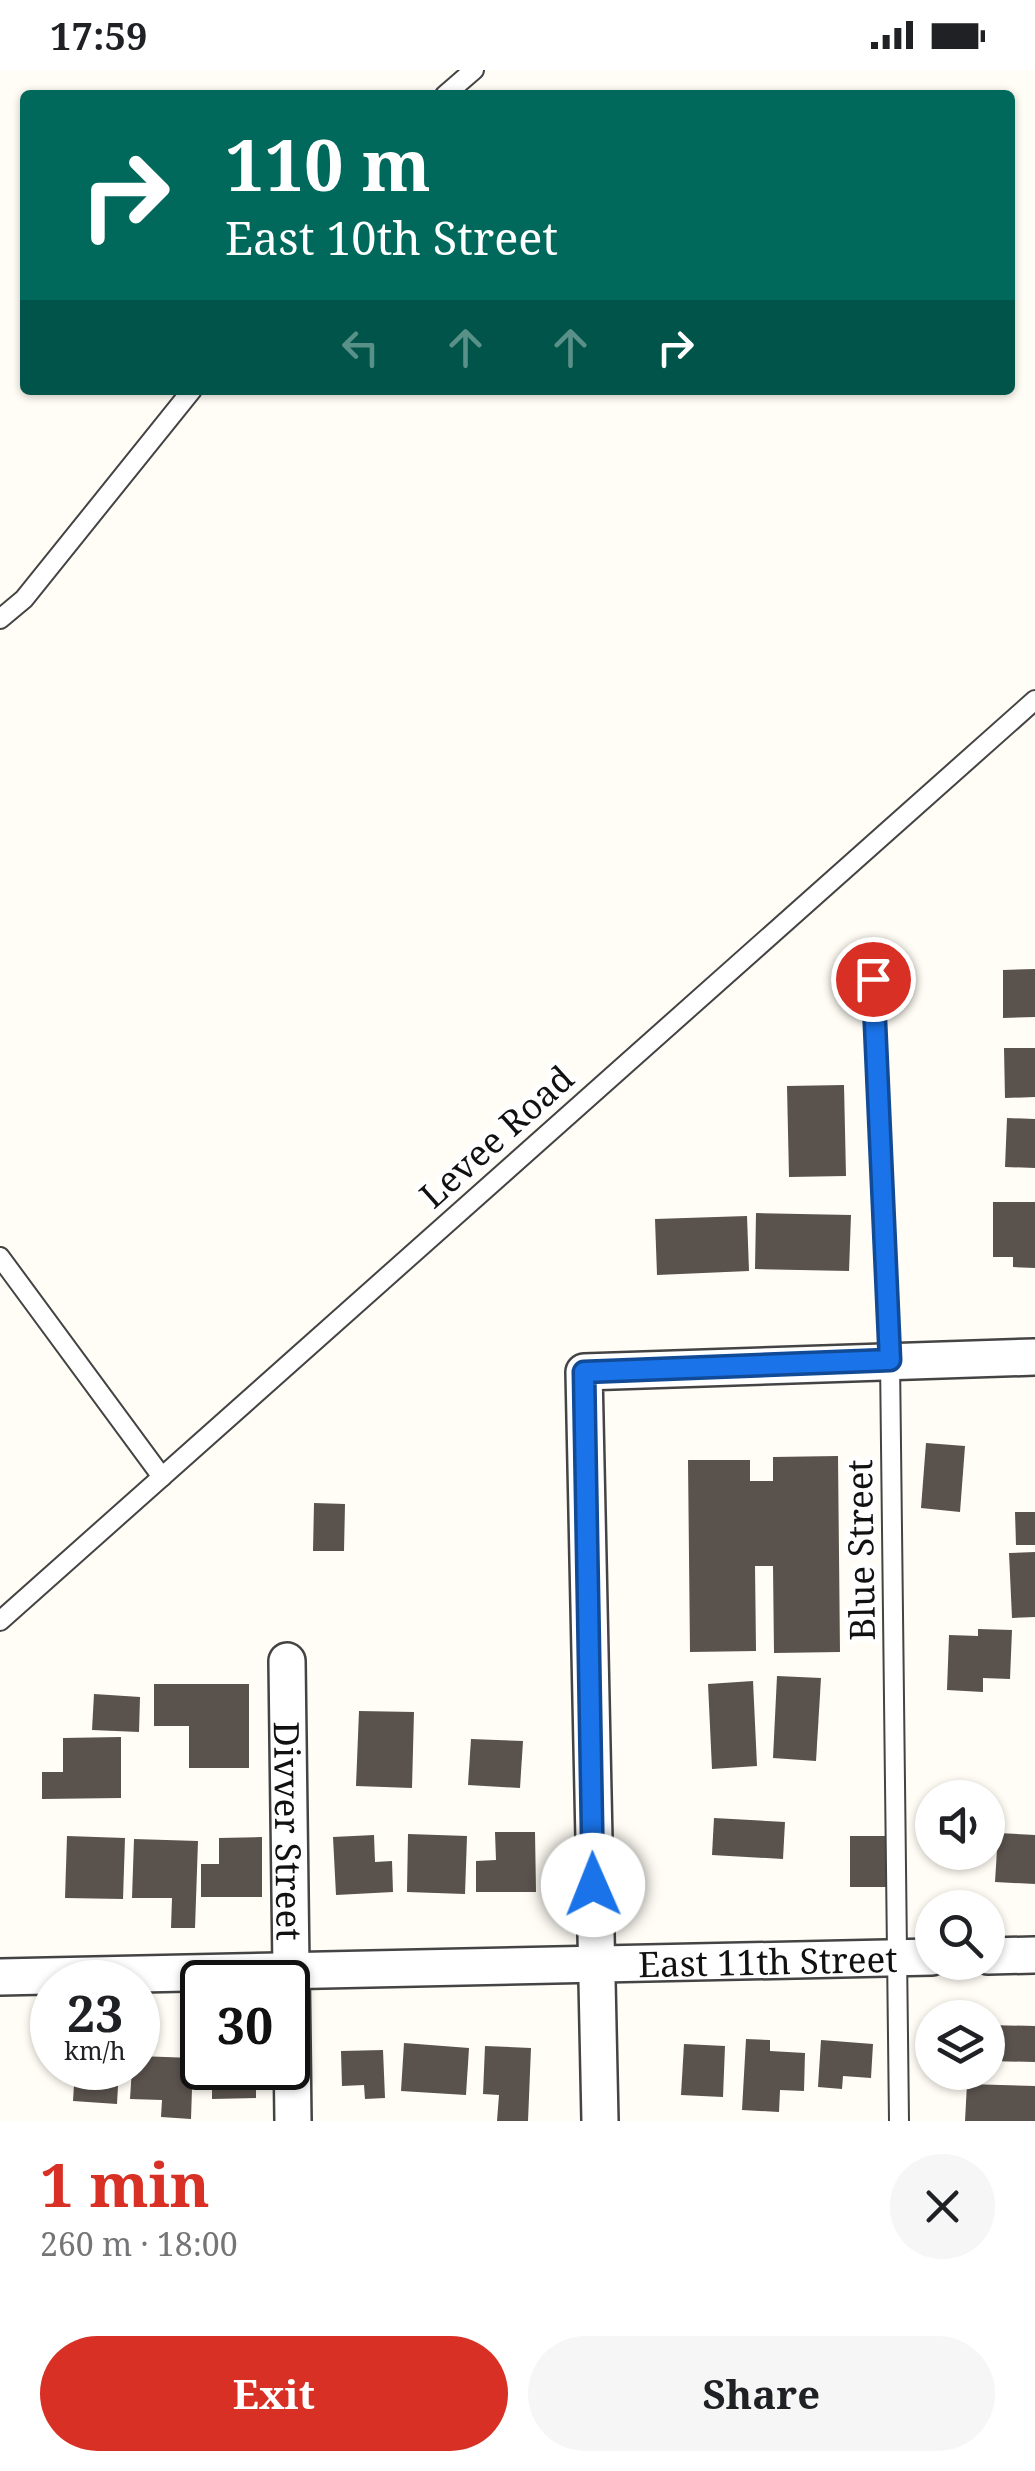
<!DOCTYPE html>
<html lang="en">
<head>
<meta charset="utf-8">
<style>
  body { margin:0; font-family:"Noto Serif",serif; background:#f6f6f6; color:#202124; height:100vh; display:flex; flex-direction:column; font-size:38px; white-space:nowrap }
  * { box-sizing:border-box; margin:0 }
  p { font-size:32px; color:#757577 }
  .icon { flex:none; width:55px; height:55px; fill:none; stroke:currentColor; stroke-width:2; stroke-linecap:round; stroke-linejoin:round }
  .map { position:relative; height:2051px; overflow:hidden }
  .sheet { display:flex; flex-direction:column; background:#fff; flex:1 }
  .sheet>* { flex:none }
  .hud { position:absolute; left:20px; top:20px; width:995px; height:305px; border-radius:10px; box-shadow:0 2px 8px #0004; background:#00695c; color:#fff; overflow:hidden }
  .buttons { position:absolute; left:915px; top:1710px; display:grid; gap:20px }
  .buttons a { display:grid; place-items:center; width:90px; height:90px; border-radius:50%; background:#fff; box-shadow:0 2px 8px #0004; font-size:50px }
  .speed { position:absolute; left:30px; top:1890px; display:flex; gap:20px; font-size:50px; font-weight:700; text-align:center }
  .speed>* { display:grid; place-content:center; width:130px; height:130px; border-radius:50%; background:#fff; box-shadow:0 2px 8px #0004; line-height:1 }
  .speed small { font-size:25px; font-weight:400 }
  .speed .limit { border:5px solid #111; border-radius:15px; background:#fff; color:#111 }
  .pin { position:absolute; display:grid; place-items:center; width:85px; height:85px; color:#fff; margin:-42px; border:5px solid #fff; border-radius:50%; box-shadow:0 2px 10px #0007 }
  .me { position:absolute; width:110px; margin:-55px; rotate:359deg; stroke-linejoin:round; filter:drop-shadow(0 0 8px #0008) }
  .turn { display:flex; align-items:center; gap:35px; height:210px; padding:0 40px; font-size:45px }
  .turn .icon { width:130px; height:130px; stroke-width:2.5 }
  .turn b { display:block; font-size:70px; line-height:85px }
  .lanes { display:flex; align-items:center; height:95px; padding:0 40px; background:#0003; justify-content:center; gap:50px; direction:ltr }
  .lanes .off { opacity:.35 }
  .round { display:grid; place-items:center; flex:none; width:105px; height:105px; border-radius:52px; background:#f6f6f6 }
  .overview { display:flex; align-items:center; justify-content:space-between; height:170px; padding:0 40px }
  h1 { font-size:60px; font-weight:700; line-height:75px; color:#d93025 }
  .primary-button { display:flex; gap:20px; margin-top:auto; padding:20px 40px }
  .primary-button a { flex:1; height:115px; border-radius:60px; background:#d93025; color:#fff; font-size:40px; font-weight:700; line-height:115px; text-align:center }
  .primary-button a+a { background:#f6f6f6; color:#202124 }
  .status { display:flex; justify-content:space-between; align-items:center; height:70px; padding:0 50px; background:#fff; direction:ltr }
  .status svg { height:28px; fill:currentColor }
  .map>svg:first-child { display:block }
</style>
</head>
<body>
<div class="status"><b>17:59</b><svg viewBox="0 0 49 12"><path d="M0 12V9h3v3zM5 12V6h3v6zM10 12V3h3v9zM15 12V0h3v12zM26 1h20v11H26zM47 4h2v5h-2z"/></svg></div>
<div class="map">
<svg width="1035" height="2051" viewBox="0 0 1035 2051">
  <rect width="100%" height="100%" fill="#fffdf5"/>
  <!-- building -->
  <g fill="#5a524d">
    <path d="M1035,899V947L1003,948V900Z"/>
    <path d="M1004,978H1035V1027L1005,1028Z"/>
    <path d="M844,1015L846,1106L789,1107L787,1016Z"/>
    <path d="M1007,1048L1035,1049V1098L1005,1097Z"/>
    <path d="M993,1132H1035V1198L1013,1197V1187H993Z"/>
    <path d="M756,1143L851,1145L849,1201L755,1199Z"/>
    <path d="M747,1146L749,1201L657,1205L655,1149Z"/>
    <path d="M926,1373L965,1376L960,1442L921,1438Z"/>
    <path d="M838,1386L840,1582L774,1583L773,1496H755L756,1581L690,1582L688,1390H750V1411H773V1387Z"/>
    <path d="M314,1433L345,1434L344,1481H313Z"/>
    <path d="M1015,1442H1035V1475H1016Z"/>
    <path d="M1035,1482V1547L1012,1548L1009,1483Z"/>
    <path d="M978,1559L1012,1560L1010,1609L983,1608V1622L947,1620L949,1565L978,1566Z"/>
    <path d="M777,1606L821,1608L816,1691L773,1688Z"/>
    <path d="M753,1611L757,1696L712,1699L708,1614Z"/>
    <path d="M154,1614H249V1698H189V1656H154Z"/>
    <path d="M94,1624L140,1627L139,1662L92,1660Z"/>
    <path d="M359,1641L414,1642L412,1718L356,1716Z"/>
    <path d="M121,1667V1728L42,1729V1702H63V1668Z"/>
    <path d="M471,1669L523,1671L520,1718L468,1715Z"/>
    <path d="M714,1748L785,1752L783,1789L712,1785Z"/>
    <path d="M495,1762H535L536,1822H476V1791L496,1790Z"/>
    <path d="M998,1763L1035,1765V1814L995,1812Z"/>
    <path d="M408,1764L467,1766L465,1824L407,1822Z"/>
    <path d="M374,1765L375,1792L392,1791L393,1822L336,1825L333,1767Z"/>
    <path d="M67,1766L125,1768L123,1829L65,1828Z"/>
    <path d="M850,1766H888L889,1817H850Z"/>
    <path d="M262,1767V1827H201V1794H219V1768Z"/>
    <path d="M134,1769L198,1771L195,1858H171L172,1828H132Z"/>
    <path d="M988,1955L1035,1956V1992L988,1991Z"/>
    <path d="M746,1969L770,1970V1981L805,1983L804,2021L780,2020L779,2042L742,2040Z"/>
    <path d="M821,1970L873,1974L871,2008L843,2006L842,2019L818,2017Z"/>
    <path d="M404,1973L469,1978L466,2025L401,2021Z"/>
    <path d="M684,1974L725,1976L723,2027L681,2025Z"/>
    <path d="M485,1976L531,1978L528,2051H497L499,2025L483,2024Z"/>
    <path d="M383,1980L385,2028L365,2029L364,2015L342,2016L341,1981Z"/>
    <path d="M138,1986L193,1988L191,2049L161,2047L162,2030L130,2029L132,1998H138Z"/>
    <path d="M75,1998H119L117,2034L73,2031Z"/>
    <path d="M212,1998H256V2028L212,2029Z"/>
    <path d="M967,2014L1035,2016V2051H965Z"/>
  </g>
  <g fill="none" stroke-linecap="round" stroke-linejoin="round">
    <!-- lane casing -->
    <g stroke="#444" stroke-width="22">
      <g id="lane">
        <path d="M445,25L474,0"/>
        <path d="M0,549L24,529L192,320"/>
        <path d="M873,909L890,1290L899,2051"/>
        <path d="M0,1187L162,1407"/>
        <path d="M0,1551L1035,630"/>
      </g>
    </g>
    <!-- street casing -->
    <g stroke="#444" stroke-width="40">
      <g id="street">
        <path id="s1" d="M287,1591L293,2051"/>
        <path d="M988,1886L1035,1885"/>
        <path id="s2" d="M0,1907L932,1887"/>
        <path d="M600,2051L584,1302L1035,1287"/>
      </g>
    </g>
    <!-- lane -->
    <use href="#lane" stroke="#fff" stroke-width="18"/>
    <!-- street -->
    <use href="#street" stroke="#fff" stroke-width="35"/>
  </g>
  <g fill="none" stroke-linecap="round" stroke-linejoin="round">
    <!-- route casing -->
    <g stroke="#114b97" stroke-width="25">
      <path id="route" d="M593,1815L584,1302L890,1290L873,909"/>
    </g>
    <!-- route -->
    <use href="#route" stroke="#1a73e8" stroke-width="18"/>
  </g>
  <g text-anchor="middle" dominant-baseline="central" stroke-width="10" stroke-linejoin="round" paint-order="stroke">
    <!-- street labels -->
    <g font-size="35" fill="#111" stroke="#fff">
      <text transform="translate(496 1066) rotate(-42)">Levee Road</text>
      <text transform="translate(860 1480) rotate(-91)">Blue Street</text>
      <text stroke="none"><textPath href="#s1" startOffset="170">Divver Street</textPath></text>
      <text stroke="none"><textPath href="#s2" startOffset="768">East 11th Street</textPath></text>
    </g>
  </g>
</svg>
<div class="buttons">
<a><svg class="icon" aria-label="sound" viewBox="0 0 24 24"><path d="M4 9h4l5-4v14l-5-4H4zM17 9q2 3 0 6"/></svg></a>
<a><svg class="icon" aria-label="search" viewBox="0 0 24 24"><circle cx="10" cy="10" r="6"/><path d="M15 15l6 6"/></svg></a>
<a><svg class="icon" aria-label="layers" viewBox="0 0 24 24"><path d="M12 4l9 5-9 5-9-5zM3 14l9 5 9-5"/></svg></a>
</div>
<div class="speed"><div>23<small>km/h</small></div><div class="limit">30</div></div>
<div class="pin" style="left:873px;top:909px;background:#d93025"><svg class="icon" aria-label="arrive" viewBox="0 0 24 24"><path d="M6 21V4h12l-3 4 3 4H6"/></svg></div>
<svg class="me" style="left:593px;top:1815px" viewBox="-20 -20 40 40"><circle r="19" fill="#fff"/><path d="M0-13L10 11 0 6-10 11z" fill="#1a73e8"/></svg>
<div class="hud">
<div class="turn"><svg class="icon" aria-label="right" viewBox="0 0 24 24"><path d="M7 20v-9h11M14 6l5 5-5 5"/></svg><div><b>110 m</b>East 10th Street</div></div>
<div class="lanes"><svg class="icon off" aria-label="left" viewBox="0 0 24 24"><path d="M17 20v-9H6M10 6l-5 5 5 5"/></svg><svg class="icon off" aria-label="ahead" viewBox="0 0 24 24"><path d="M12 20V5M6 11l6-6 6 6"/></svg><svg class="icon off" aria-label="ahead" viewBox="0 0 24 24"><path d="M12 20V5M6 11l6-6 6 6"/></svg><svg class="icon" aria-label="right" viewBox="0 0 24 24"><path d="M7 20v-9h11M14 6l5 5-5 5"/></svg></div>
</div>
</div>
<section class="sheet">
<div class="overview"><div><h1>1 min</h1><p>260 m · 18:00</p></div><a class="round"><svg class="icon" aria-label="close" viewBox="0 0 24 24"><path d="M6 6l12 12M18 6L6 18"/></svg></a></div>
<div class="primary-button"><a>Exit</a><a>Share</a></div>
</section>
</body>
</html>
